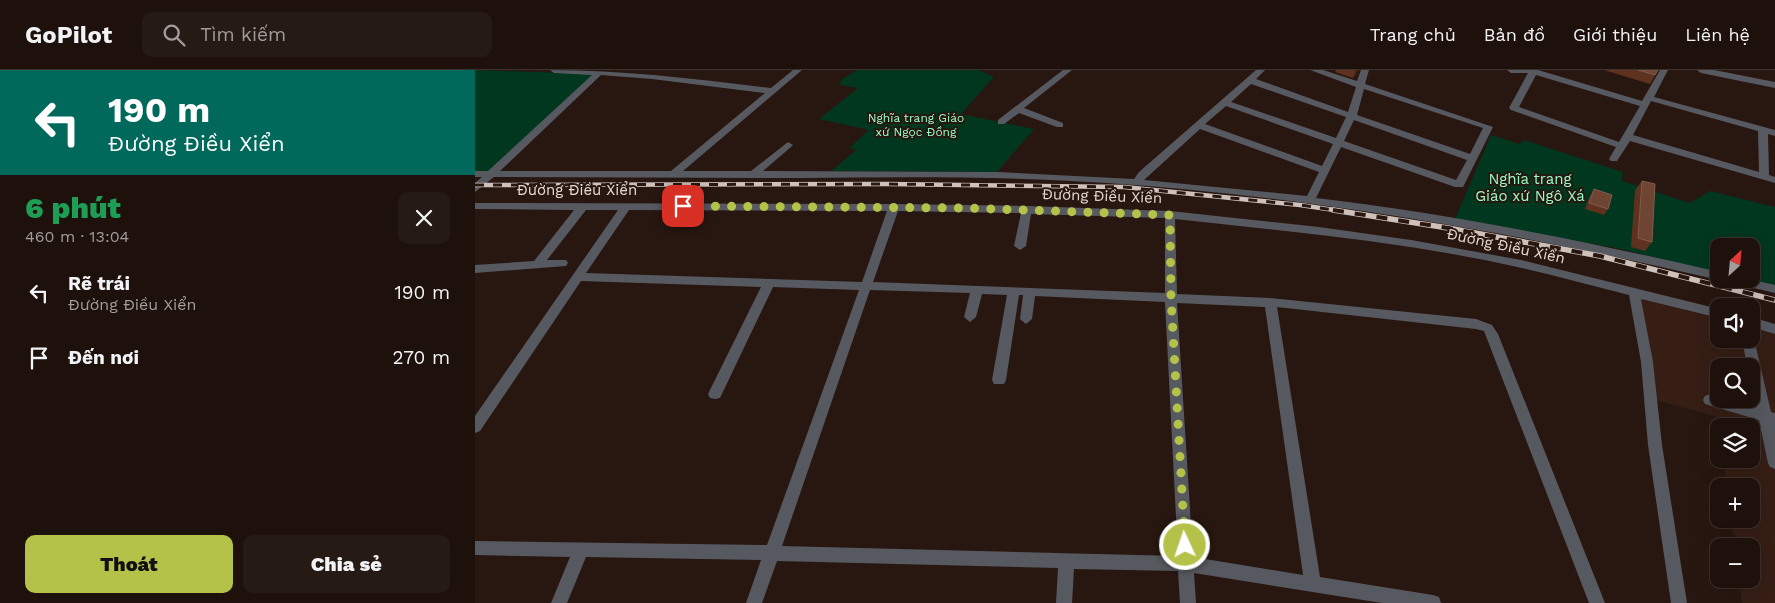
<!DOCTYPE html>
<html lang="vi">
<head>
<meta charset="utf-8">
<style>
  body { margin:0; font-family:"Work Sans",sans-serif; background:#261a15; color:#f1f3f6; height:100vh; display:flex; flex-direction:column; font-size:19px; white-space:nowrap }
  * { box-sizing:border-box; margin:0 }
  p { font-size:16px; color:#a19d9d }
  .icon { flex:none; width:28px; height:28px; fill:none; stroke:currentColor; stroke-width:2; stroke-linecap:round; stroke-linejoin:round }
  .map { position:relative; flex:1; overflow:hidden }
  .drawer { display:flex; flex-direction:column; background:#1e110c; width:475px }
  .drawer>* { flex:none }
  .banner { background:#00695c; color:#fff; overflow:hidden }
  .needle { width:32px; rotate:26deg }
  .fabs { position:absolute; left:1235px; top:168px; display:grid; gap:10px }
  .fabs a { display:grid; place-items:center; width:50px; height:50px; border-radius:10px; background:#1e110c; box-shadow:0 5px 20px #0002,0 0 0 1px #3c312d; font-size:25px }
  .pin { position:absolute; display:grid; place-items:center; width:42px; height:42px; color:#fff; margin:-21px; border-radius:10px; box-shadow:0 2px 8px #0006 }
  .me { position:absolute; width:55px; margin:-28px; rotate:357deg; stroke-linejoin:round; filter:drop-shadow(0 0 4px #0008) }
  .turn { display:flex; align-items:center; gap:18px; height:105px; padding:0 25px; font-size:22px }
  .turn .icon { width:65px; height:65px; stroke-width:2.5 }
  .turn b { display:block; font-size:35px; line-height:42px }
  .round { display:grid; place-items:center; flex:none; width:52px; height:52px; border-radius:10px; background:#261a15 }
  .headline { display:flex; align-items:center; justify-content:space-between; height:85px; padding:0 25px }
  h1 { font-size:30px; font-weight:800; line-height:38px; color:#1e9e55 }
  .button { display:flex; gap:10px; margin-top:auto; padding:10px 25px }
  .button a { flex:1; height:58px; border-radius:10px; background:#b5c249; color:#111; font-size:20px; font-weight:800; line-height:58px; text-align:center }
  .button a+a { background:#261a15; color:#f1f3f6 }
  ul { padding:0; list-style:none }
  li { display:flex; align-items:center; gap:15px; height:65px; padding:0 25px }
  li div { flex:1 }
  li b { display:block; font-size:19px }
  li em { font-style:normal }
  header { display:flex; align-items:center; gap:30px; box-sizing:border-box; height:70px; padding:0 25px; background:#1e110c; border-bottom:1px solid #3c312d }
  header strong { font-size:24px }
  nav { display:flex; gap:28px; margin-inline-start:auto; font-size:18px }
  .search { width:350px; height:45px; background:#261a15; display:flex; align-items:center; gap:12px; box-sizing:border-box; padding:0 18px; border-radius:10px; color:#a19d9d; font-size:19px }
  main { display:flex; flex:1; min-height:0 }
  .map>svg:first-child { display:block }
</style>
</head>
<body>
<header>
<strong>GoPilot</strong>
<div class="search"><svg class="icon" aria-label="search" viewBox="0 0 24 24"><circle cx="10" cy="10" r="6"/><path d="M15 15l6 6"/></svg>Tìm kiếm</div>
<nav><a>Trang chủ</a><a>Bản đồ</a><a>Giới thiệu</a><a>Liên hệ</a></nav>
</header>
<main>
<section class="drawer">
<div class="banner">
<div class="turn"><svg class="icon" aria-label="left" viewBox="0 0 24 24"><path d="M17 20v-9H6M10 6l-5 5 5 5"/></svg><div><b>190 m</b>Đường Điều Xiển</div></div>
</div>
<div class="headline"><div><h1>6 phút</h1><p>460 m · 13:04</p></div><a class="round"><svg class="icon" aria-label="close" viewBox="0 0 24 24"><path d="M6 6l12 12M18 6L6 18"/></svg></a></div>
<ul>
<li><svg class="icon" aria-label="left" viewBox="0 0 24 24"><path d="M17 20v-9H6M10 6l-5 5 5 5"/></svg><div><b>Rẽ trái</b><p>Đường Điều Xiển</p></div><em>190 m</em></li>
<li><svg class="icon" aria-label="arrive" viewBox="0 0 24 24"><path d="M6 21V4h12l-3 4 3 4H6"/></svg><div><b>Đến nơi</b></div><em>270 m</em></li>
</ul>
<div class="button"><a>Thoát</a><a>Chia sẻ</a></div>
</section>
<div class="map">
<svg width="1300" height="533" viewBox="0 0 1300 533">
  <rect width="100%" height="100%" fill="#281710"/>
  <!-- built -->
  <path fill="#361e15" fill-rule="evenodd" d="M1166,229L1244,249V269H1276V258L1300,264V533H1267L1264,509H1276V476H1260L1256,449H1276V416H1252L1248,389H1276V356L1244,358L1242,347L1181,330ZM1244,296H1276V329H1244Z"/>
  <!-- green -->
  <g fill="#01361f">
    <path d="M0,0L118,4L15,101H0Z"/>
    <path d="M382,0H503L519,7L486,44L559,59L522,102L356,101L381,80L375,77L394,60L344,49L383,18L365,15L366,10Z"/>
    <path d="M1016,65L1044,74L1049,70L1148,102L1147,111L1215,133L1235,121L1300,137V217L1268,209H1276V176H1244V203L1141,178L980,149Z"/>
  </g>
  <g fill="none" stroke-linecap="round" stroke-linejoin="round">
    <!-- minor -->
    <g fill="#575961" fill-rule="evenodd">
      <path d="M75,0C149,0 221,9 296,18L318,0H327L208,101H276L313,72L318,75L316,77L288,101L523,102L659,109L664,102L781,0H790L781,9L873,42L881,17L835,0H848L882,11L886,0H894L890,14L1018,57L988,117H980L866,77L841,128C977,144 1111,171 1244,202V209H1248L1244,210C1043,163 839,127 632,113C529,106 426,107 323,108C221,108 120,107 19,107L0,122V113L7,107H0V101H13L117,5L79,3ZM126,5L177,9L290,23L196,101H25ZM776,14L871,47L861,68L756,32ZM889,19L1008,58L995,84L882,45ZM751,36L858,74L847,96L730,54ZM879,50L992,90L981,110L869,71ZM725,59L844,102L832,126L669,110Z"/>
      <path d="M588,0H597L549,38L588,53V57H582L544,43L529,54H523V50Z"/>
      <path d="M1032,0H1063L1167,31L1185,0H1193L1179,27L1300,60V66L1293,64L1294,105L1300,107V113L1155,71L1142,91H1136L1134,89L1141,77L1036,40L1034,38L1053,3H1036ZM1061,5L1165,36L1144,72L1044,37ZM1176,31L1283,61L1284,102L1158,65Z"/>
      <path d="M1222,0H1239L1300,12V18L1226,3Z"/>
      <path d="M0,133L419,134L552,136L695,141L844,157L936,170L1046,190L1244,239V248L1166,229L1178,292L1187,375L1212,533H1196L1173,375L1166,292L1154,225C1118,216 1083,206 1047,198C933,172 816,162 700,149L702,224L795,228L1001,249L1017,255L1023,264L1130,533H1114L1009,261L1001,259L802,237L845,507L958,525L964,527L966,533H907L719,503L721,533H705L703,501L599,499L597,533H581L583,498L302,491L287,533H271L286,490L111,487L92,533H76L95,487L0,485V471L292,475L384,220L298,217L245,328L240,329L235,328L233,324L286,217L106,211L5,361L0,363V346L143,140H111L72,190H91L93,193L91,196L0,203V195L59,191L99,140L0,139ZM154,140L412,141L387,212L111,203ZM423,141L546,143L539,176L545,180L551,176L556,144L690,148V223L398,212ZM395,220L495,223L489,247L495,252L501,247L507,224L532,225L517,310L519,314H529L531,310L544,225H548L545,249L551,254L557,249L560,226L690,232L703,486L307,476ZM702,233L790,237L828,505L718,487Z"/>
      <path d="M1251,209H1274L1300,215V223L1257,213Z"/>
      <path d="M1276,247L1300,254V264L1276,257Z"/>
      <path d="M1276,265L1279,269L1296,342L1300,343V399L1295,397L1293,393L1284,350L1230,334L1228,330L1230,326L1235,324L1244,327V329L1281,338L1276,314V296H1272L1267,269H1276Z"/>
    </g>
    <!-- rail-far1 casing -->
    <g stroke="#cec0bb" stroke-width="4.5">
      <path id="rail-far1" d="M0,115L413,114L649,117L825,135L866,141"/>
    </g>
    <!-- rail casing -->
    <g stroke="#cec0bb" stroke-width="5.5">
      <path id="rail" d="M858,140L973,158L1125,186L1300,230"/>
    </g>
    <!-- rail-far1 -->
    <use href="#rail-far1" stroke="#281710" stroke-width="3" stroke-dasharray="9" stroke-linecap="butt"/>
    <!-- rail -->
    <use href="#rail" stroke="#281710" stroke-width="4" stroke-dasharray="11" stroke-linecap="butt"/>
  </g>
  <!-- wall -->
  <g fill="#5f321f">
    <path d="M861,0H884L878,8L860,2Z"/>
    <path d="M1129,0H1183L1175,14Z"/>
    <path d="M1167,111L1177,172L1170,181L1156,177L1160,120Z"/>
    <path d="M1119,119L1133,139L1129,145L1110,139L1115,126Z"/>
  </g>
  <!-- shaded-wall -->
  <path fill="#431f11" d="M881,0H884L878,8L880,2Z"/>
  <!-- building -->
  <g fill="#6e4432" stroke="#815b4c">
    <path d="M1163,0H1183L1180,5Z"/>
    <path d="M1167,111L1180,114L1177,172L1163,168Z"/>
    <path d="M1119,119L1137,125L1133,139L1114,133Z"/>
  </g>
  <g fill="none" stroke-linecap="round" stroke-linejoin="round">
    <!-- route -->
    <path stroke="#b5c249" stroke-width="9" stroke-dasharray="0 16.2" d="M208,136L489,138L695,145L696,228L710,475"/>
  </g>
  <g text-anchor="middle" dominant-baseline="central" stroke-width="4" stroke-linejoin="round" paint-order="stroke">
    <!-- far-park labels -->
    <g font-size="12" fill="#95fec4" stroke="#281710">
      <text x="441" y="48">Nghĩa trang Giáo<tspan x="441" dy="14">xứ Ngọc Đồng</tspan></text>
    </g>
    <!-- park labels -->
    <g font-size="15" fill="#95fec4" stroke="#281710">
      <text x="1055" y="109">Nghĩa trang<tspan x="1055" dy="17">Giáo xứ Ngô Xá</tspan></text>
    </g>
    <!-- street labels -->
    <g font-size="15" fill="#e7dad5" stroke="#281710">
      <text x="102" y="120">Đường Điều Xiển</text>
      <text transform="translate(627 126) rotate(2)">Đường Điều Xiển</text>
      <text transform="translate(1031 176) rotate(12)">Đường Điều Xiển</text>
    </g>
  </g>
</svg>
<div class="fabs">
<a><svg class="needle" viewBox="-14 -14 28 28"><path d="M0-13l5 13h-10z" fill="#e53935"/><path d="M0 13l5-13h-10z" fill="#a19d9d"/></svg></a>
<a><svg class="icon" aria-label="sound" viewBox="0 0 24 24"><path d="M4 9h4l5-4v14l-5-4H4zM17 9q2 3 0 6"/></svg></a>
<a><svg class="icon" aria-label="search" viewBox="0 0 24 24"><circle cx="10" cy="10" r="6"/><path d="M15 15l6 6"/></svg></a>
<a><svg class="icon" aria-label="layers" viewBox="0 0 24 24"><path d="M12 4l9 5-9 5-9-5zM3 14l9 5 9-5"/></svg></a>
<a>+</a>
<a>−</a>
</div>
<div class="pin" style="left:208px;top:136px;background:#d93025"><svg class="icon" aria-label="arrive" viewBox="0 0 24 24"><path d="M6 21V4h12l-3 4 3 4H6"/></svg></div>
<svg class="me" style="left:710px;top:475px" viewBox="-20 -20 40 40"><circle r="17" fill="#b5c249" stroke="#fff" stroke-width="3"/><path d="M0-11L8 9 0 5-8 9z" fill="#fff"/></svg>
</div>
</main>
</body>
</html>
